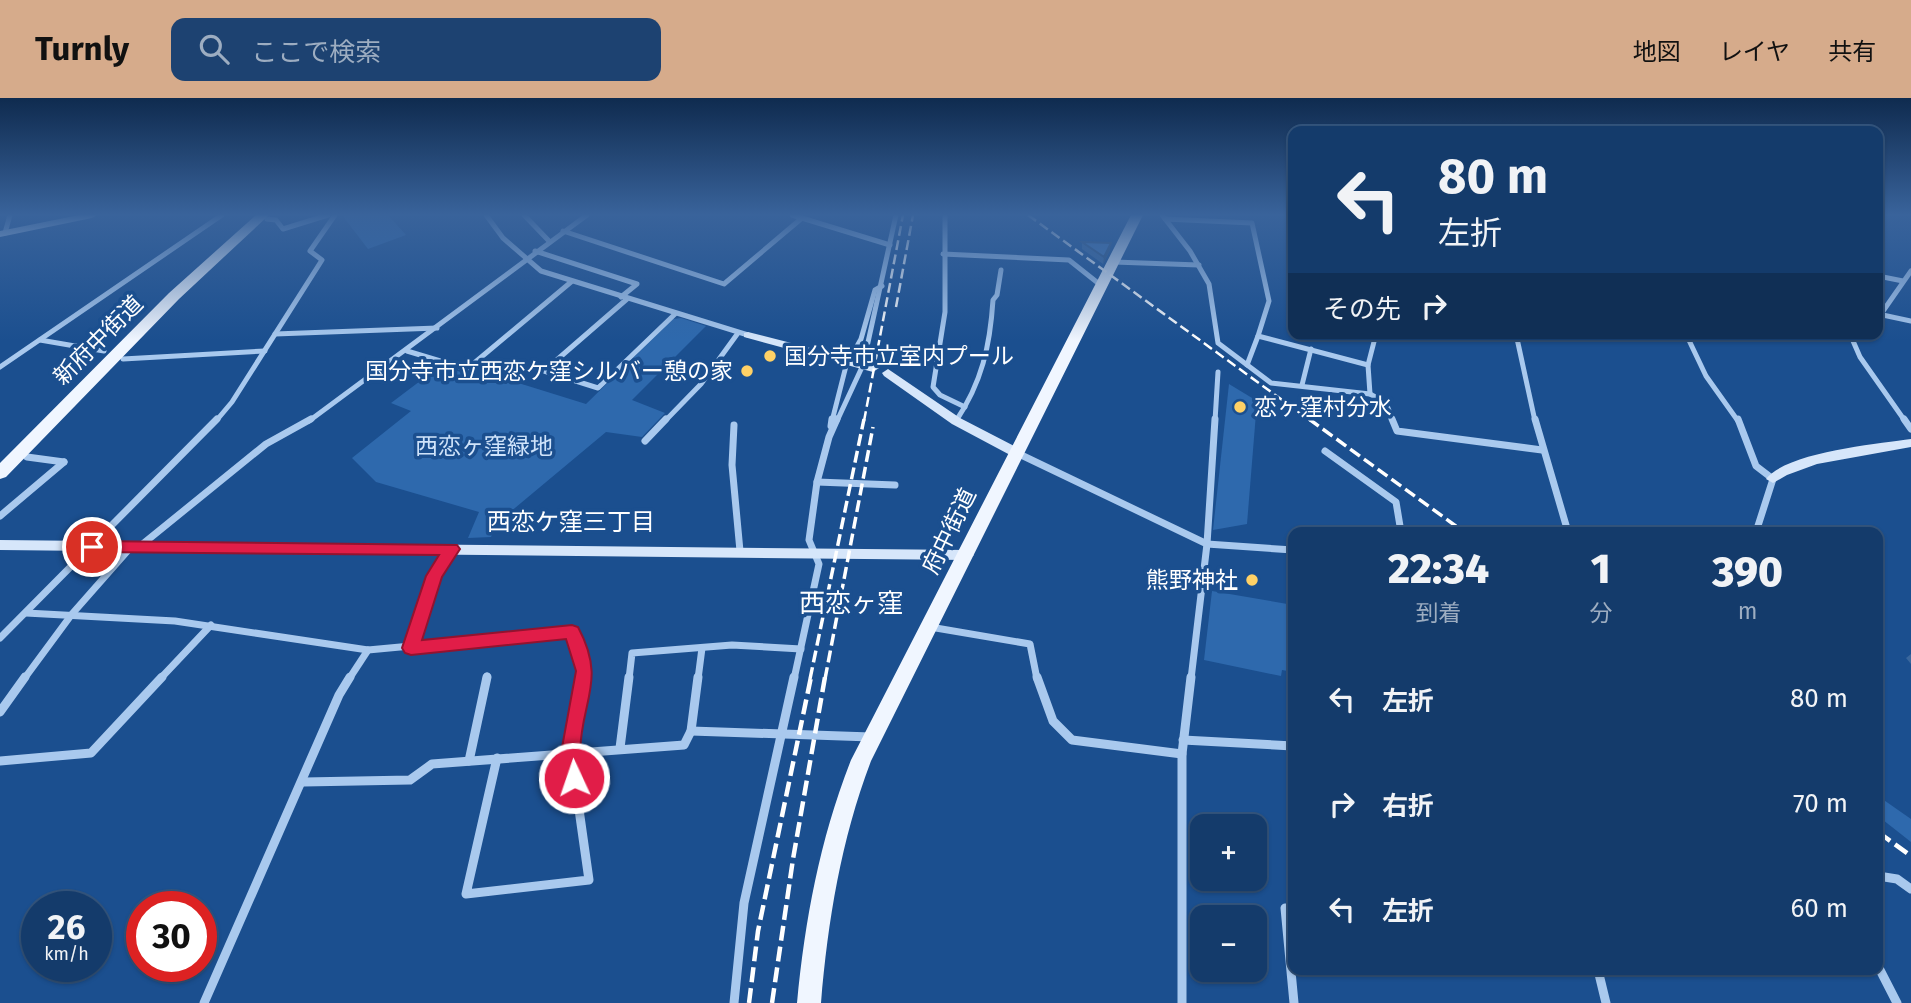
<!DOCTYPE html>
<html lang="ja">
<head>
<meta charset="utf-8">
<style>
  body { margin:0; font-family:"Fira Sans","Noto Sans JP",sans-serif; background:#1d4271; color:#f1f3f6; height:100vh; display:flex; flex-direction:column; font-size:26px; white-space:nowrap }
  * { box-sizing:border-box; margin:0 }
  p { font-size:23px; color:#9dadc1 }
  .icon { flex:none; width:38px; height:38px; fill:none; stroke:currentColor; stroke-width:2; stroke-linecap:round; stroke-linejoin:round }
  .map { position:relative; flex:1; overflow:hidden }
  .side { position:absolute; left:1288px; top:429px; width:595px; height:448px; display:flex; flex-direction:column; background:#143b6b; border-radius:14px; box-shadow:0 2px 5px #0004,0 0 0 2px #33557e }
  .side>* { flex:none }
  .guide { position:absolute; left:1288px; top:28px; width:595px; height:214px; border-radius:14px; box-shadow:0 2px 5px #0004,0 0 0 2px #33557e; background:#143b6b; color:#f1f3f6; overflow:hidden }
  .fabs { position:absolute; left:1190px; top:716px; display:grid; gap:14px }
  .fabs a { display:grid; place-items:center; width:77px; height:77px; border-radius:14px; background:#143b6b; box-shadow:0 2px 5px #0004,0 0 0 2px #33557e; font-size:35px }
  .speed { position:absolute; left:21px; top:793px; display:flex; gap:14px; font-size:35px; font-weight:700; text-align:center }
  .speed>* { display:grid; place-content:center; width:91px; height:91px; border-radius:50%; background:#143b6b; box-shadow:0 2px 5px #0004,0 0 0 2px #33557e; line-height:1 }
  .speed small { font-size:18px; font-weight:400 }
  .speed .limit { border:10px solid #d22; background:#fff; color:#111 }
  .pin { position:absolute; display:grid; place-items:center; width:60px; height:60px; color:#fff; margin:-30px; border:4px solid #fff; border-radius:50%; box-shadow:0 2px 7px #0007 }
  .me { position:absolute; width:77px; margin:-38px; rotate:357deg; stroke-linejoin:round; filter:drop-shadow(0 0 5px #0008) }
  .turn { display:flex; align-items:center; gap:24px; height:147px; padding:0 35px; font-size:32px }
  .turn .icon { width:91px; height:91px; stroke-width:2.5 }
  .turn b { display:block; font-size:49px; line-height:60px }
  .then { display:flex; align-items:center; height:66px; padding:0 35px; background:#0003; gap:14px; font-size:26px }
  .eta { display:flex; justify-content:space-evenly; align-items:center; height:119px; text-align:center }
  .eta b { font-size:42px; font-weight:800; line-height:49px }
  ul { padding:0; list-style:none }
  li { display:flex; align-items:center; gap:21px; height:105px; padding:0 35px }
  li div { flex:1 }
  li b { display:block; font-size:26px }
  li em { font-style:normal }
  header { display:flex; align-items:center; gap:42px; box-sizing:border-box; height:98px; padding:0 35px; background:#d6ab8b; color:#111 }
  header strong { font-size:33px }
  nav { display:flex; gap:38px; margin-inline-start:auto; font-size:24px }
  .search { width:490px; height:63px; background:#1d4271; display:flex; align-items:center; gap:18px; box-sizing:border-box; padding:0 24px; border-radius:14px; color:#9dadc1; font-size:26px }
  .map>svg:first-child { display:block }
</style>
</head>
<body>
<header>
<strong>Turnly</strong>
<div class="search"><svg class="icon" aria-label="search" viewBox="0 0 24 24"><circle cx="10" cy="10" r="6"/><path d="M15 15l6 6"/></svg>ここで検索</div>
<nav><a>地図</a><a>レイヤ</a><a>共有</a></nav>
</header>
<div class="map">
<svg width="1911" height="905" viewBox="0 0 1911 905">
  <rect width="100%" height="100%" fill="#1b4f8f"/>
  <!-- green -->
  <g fill="#2e69ad">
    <path d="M342,117H388L406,137L368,151Z"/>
    <path d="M681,220L706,228L632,302L665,315L642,339L606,334L497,425L491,439L468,440L479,414L376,384L352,360L411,313L391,305L440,268L496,284L502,280L586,306L673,221Z"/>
    <path d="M1229,286L1257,303L1247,426L1213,432Z"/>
    <path d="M1212,493L1293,507V574L1282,572L1281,578L1204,562Z"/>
    <path d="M1878,698L1911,721V744L1878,718Z"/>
  </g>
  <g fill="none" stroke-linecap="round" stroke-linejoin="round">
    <!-- street-far2 -->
    <g stroke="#a9c9ee" stroke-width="5">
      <path d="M486,117L503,140L541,173L748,237"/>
      <path d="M524,117L549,143"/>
      <path d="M792,117L890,147"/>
      <path d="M945,117V214L933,289L940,297L965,309"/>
      <path d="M1162,117L1190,153L1209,186L1218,245L1271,285L1370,296L1386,305L1393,323"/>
      <path d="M267,121L276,122L283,131L328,117"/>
      <path d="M1165,121L1252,125L1269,203L1258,238L1368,267"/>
      <path d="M563,133L724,186L802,120"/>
      <path d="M5,135L10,117"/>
      <path d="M535,153L637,186L621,199"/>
      <path d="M943,156L1069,162L1103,189"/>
      <path d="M1114,164L1199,167"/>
      <path d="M1878,178L1903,183"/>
      <path d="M627,201L544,273L598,290L675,216"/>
      <path d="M1878,216L1911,223"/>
      <path d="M1881,216L1911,173"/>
      <path d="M275,236L437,230"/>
      <path d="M1516,236L1535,323"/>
      <path d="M1686,236L1706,278L1738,323"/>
      <path d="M1850,236L1860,259L1905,323"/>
      <path d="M40,242L104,253"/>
      <path d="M407,253L467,271L571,184"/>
      <path d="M123,261L265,253"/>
      <path d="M1247,267L1258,238"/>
      <path d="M0,269L222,117"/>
      <path d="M1302,287L1311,251"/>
      <path d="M1370,296L1368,267L1376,236"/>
      <path d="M216,323L232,304L322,162L310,153L335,117"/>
      <path d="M309,323L587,117"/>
      <path d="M665,323L701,286L738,235"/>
      <path d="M832,323L846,268L861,241L875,192L882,188"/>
      <path d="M837,323L863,267L896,117"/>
      <path d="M956,323C982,284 990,248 993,202L997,197L1001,172"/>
      <path d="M1215,323L1218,274"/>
    </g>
    <!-- street-far1 -->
    <g stroke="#a9c9ee" stroke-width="7">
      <path d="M1392,321L1397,333L1542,352"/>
      <path d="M1535,321L1568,434"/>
      <path d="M1738,321L1756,368L1773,381L1756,434"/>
      <path d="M1904,321L1911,331"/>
      <path d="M734,327L732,367L740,453"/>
      <path d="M831,328L832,321"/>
      <path d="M645,343L666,321"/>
      <path d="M1325,353L1396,404L1401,434"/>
      <path d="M1017,355L1207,446L1293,452"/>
      <path d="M27,359L64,364"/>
      <path d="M817,384L895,387"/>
      <path d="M0,418L64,364"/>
      <path d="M139,449L266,346L311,321"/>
      <path d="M26,515L175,523L368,552L572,533L585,573L584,581"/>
      <path d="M930,529L1030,546L1037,581"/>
      <path d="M0,540L217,321"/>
      <path d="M411,550L434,478L452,451"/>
      <path d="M24,581L72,516L131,449"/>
      <path d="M160,581L211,527"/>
      <path d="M349,581L368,552"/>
      <path d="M486,581L487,578"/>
      <path d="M629,581L632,555L732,547L801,551"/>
      <path d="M698,581L702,550"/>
      <path d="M794,581L819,466L809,442L817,384L829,339L837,321"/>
      <path d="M1191,581L1207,446L1215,321"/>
    </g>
    <!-- street -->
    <g stroke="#a9c9ee" stroke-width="9">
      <path d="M1037,579L1053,623L1072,642L1182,656"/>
      <path d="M0,614L25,579"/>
      <path d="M691,633L871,639"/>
      <path d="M1183,642L1293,648"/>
      <path d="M620,650L629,579"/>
      <path d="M497,660L466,796L589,782L571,655L584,579"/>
      <path d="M0,663L91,655L162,579"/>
      <path d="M469,663L487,579"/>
      <path d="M304,684L410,682L432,666L684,647L691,633L698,579"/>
      <path d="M1878,778L1897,781L1911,791"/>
      <path d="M1293,811L1285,810L1294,905"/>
      <path d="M1878,868L1897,905"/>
      <path d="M1598,872L1606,905"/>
      <path d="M204,905L339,597L350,579"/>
      <path d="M734,905L744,805L794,579"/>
      <path d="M1182,905V656L1191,579"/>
    </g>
    <!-- secondary -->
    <g fill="#d6e6fa" fill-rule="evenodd">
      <path d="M79,117H97L92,120L0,139V133Z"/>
      <path d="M748,234L877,267L879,270L873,274L744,239V235Z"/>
      <path d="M888,271L960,320L1022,352L1023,355L1022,358H1012L952,326L884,278L882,275Z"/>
      <path d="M1911,341V349L1817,366L1787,377L1773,385L1766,381C1787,354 1877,346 1911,341Z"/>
      <path d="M0,442L967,452L974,457L967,462L0,452Z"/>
    </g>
    <!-- primary -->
    <g fill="#f0f6ff" fill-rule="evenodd">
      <path d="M256,117H269L179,201L6,379L0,381V365L169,195Z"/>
      <path d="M1131,117H1143L871,663C841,742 828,822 821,905H797C805,821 820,741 851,662Z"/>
    </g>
    <!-- rail-far2 -->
    <g stroke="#fff" stroke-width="2.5" stroke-dasharray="10 4.5" stroke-linecap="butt">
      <path d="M1028,117L1311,323"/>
      <path d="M896,209L913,117"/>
      <path d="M864,323L903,117"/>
    </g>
    <!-- rail-far1 -->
    <g stroke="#fff" stroke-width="3.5" stroke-dasharray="12 5" stroke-linecap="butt">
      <path d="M1309,321L1464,434"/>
      <path d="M810,581L864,321"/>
      <path d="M825,581L873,329"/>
    </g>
    <!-- rail -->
    <g stroke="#fff" stroke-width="4.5" stroke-dasharray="15 6" stroke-linecap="butt">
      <path d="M1878,734L1911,758"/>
      <path d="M749,905L758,833L811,579"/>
      <path d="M772,905L793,761L825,579"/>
    </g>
  </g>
  <!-- wall -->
  <g fill="#3a679d">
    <path d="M1082,144L1110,152L1103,166L1082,151Z"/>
    <path d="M1911,556V566L1906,560Z"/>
  </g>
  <!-- shaded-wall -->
  <path fill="#305480" d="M1111,145L1110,152L1103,166L1104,159Z"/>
  <!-- building -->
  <path fill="#4478b7" stroke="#305480" stroke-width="2" d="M1082,144L1111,145L1104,159Z"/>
  <!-- sky -->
  <linearGradient id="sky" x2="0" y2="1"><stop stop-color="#0f2b4f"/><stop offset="0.48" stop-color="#39639b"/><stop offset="1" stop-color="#39639b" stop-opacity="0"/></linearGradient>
  <rect width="1911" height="243" fill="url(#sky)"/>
  <!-- route -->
  <path fill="#e11d48" stroke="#92132f" stroke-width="2" d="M92,443L457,447L460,451L442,479L422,542L572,527L578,529C607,583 581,602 580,655C580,666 586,676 581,686L574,689L568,686L561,655L576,573L566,541L411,557L405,555L402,550L426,478L439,457L92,454L84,449Z"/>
  <!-- markers -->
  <g fill="#ffd166" stroke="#1b4f8f" stroke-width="2.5">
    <circle cx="770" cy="258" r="7"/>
    <circle cx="747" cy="273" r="7"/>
    <circle cx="1240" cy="309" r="7"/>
    <circle cx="1252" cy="482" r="7"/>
  </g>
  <g text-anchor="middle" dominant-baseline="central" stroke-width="7" stroke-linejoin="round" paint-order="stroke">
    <!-- street labels -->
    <g font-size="23" fill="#fff" stroke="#1b4f8f">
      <text transform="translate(98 242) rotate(-45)">新府中街道</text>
      <text transform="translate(949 433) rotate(-64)">府中街道</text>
    </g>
    <!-- poi labels -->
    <g font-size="23" fill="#fff" stroke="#1b4f8f" text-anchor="start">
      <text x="784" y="258">国分寺市立室内プール</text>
      <text x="733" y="273" text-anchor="end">国分寺市立西恋ケ窪シルバー憩の家</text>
      <text x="1254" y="309">恋ヶ窪村分水</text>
      <text x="1238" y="482" text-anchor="end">熊野神社</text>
    </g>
    <!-- park labels -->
    <g font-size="23" fill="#cfe3fa" stroke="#1b4f8f">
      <text x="484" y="348">西恋ヶ窪緑地</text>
    </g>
    <!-- neighbourhood labels -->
    <g font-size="24" fill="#fff" stroke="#1b4f8f">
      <text x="571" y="424">西恋ケ窪三丁目</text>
    </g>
    <!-- quarter labels -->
    <g font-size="26" fill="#fff" stroke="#1b4f8f">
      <text x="851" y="505">西恋ヶ窪</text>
    </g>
  </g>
</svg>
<div class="fabs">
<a>+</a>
<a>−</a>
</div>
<div class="speed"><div>26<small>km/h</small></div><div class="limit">30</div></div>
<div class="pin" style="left:92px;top:449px;background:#d93025"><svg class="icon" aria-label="arrive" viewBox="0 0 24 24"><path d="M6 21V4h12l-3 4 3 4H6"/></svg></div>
<svg class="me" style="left:574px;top:680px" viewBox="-20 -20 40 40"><circle r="17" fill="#e11d48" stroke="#fff" stroke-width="3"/><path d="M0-11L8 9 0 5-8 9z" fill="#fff"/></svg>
<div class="guide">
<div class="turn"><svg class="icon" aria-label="left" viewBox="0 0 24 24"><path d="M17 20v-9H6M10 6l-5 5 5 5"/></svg><div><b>80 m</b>左折</div></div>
<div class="then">その先<svg class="icon" aria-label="right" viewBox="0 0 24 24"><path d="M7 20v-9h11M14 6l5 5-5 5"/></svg></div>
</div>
<section class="side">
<div class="eta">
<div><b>22:34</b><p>到着</p></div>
<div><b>1</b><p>分</p></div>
<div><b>390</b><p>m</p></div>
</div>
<ul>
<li><svg class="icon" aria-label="left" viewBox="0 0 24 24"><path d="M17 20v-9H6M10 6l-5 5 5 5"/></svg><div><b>左折</b></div><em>80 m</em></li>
<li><svg class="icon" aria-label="right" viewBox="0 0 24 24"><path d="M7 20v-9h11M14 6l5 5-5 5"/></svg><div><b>右折</b></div><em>70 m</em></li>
<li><svg class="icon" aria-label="left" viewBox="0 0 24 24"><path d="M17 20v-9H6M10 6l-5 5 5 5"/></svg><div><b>左折</b></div><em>60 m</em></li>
</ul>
</section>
</div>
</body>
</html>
